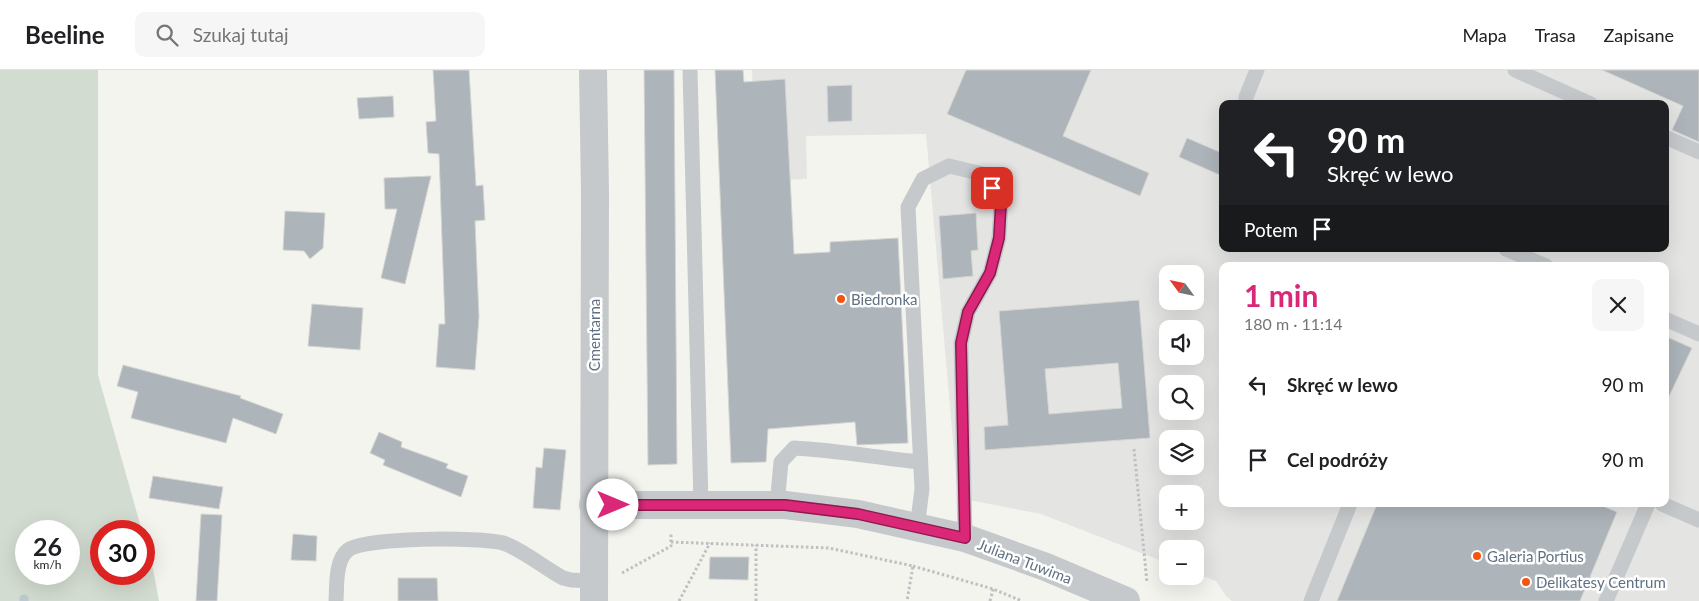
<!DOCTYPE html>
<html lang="pl">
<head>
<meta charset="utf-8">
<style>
  body { margin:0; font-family:Lato,sans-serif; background:#f6f6f6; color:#202124; height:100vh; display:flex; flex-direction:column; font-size:19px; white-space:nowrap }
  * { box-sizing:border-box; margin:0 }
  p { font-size:16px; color:#757577 }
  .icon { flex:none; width:28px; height:28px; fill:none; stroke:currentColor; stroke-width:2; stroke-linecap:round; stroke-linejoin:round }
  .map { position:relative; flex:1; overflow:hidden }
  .details { position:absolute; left:1219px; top:192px; width:450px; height:245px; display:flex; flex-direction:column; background:#fff; border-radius:10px; box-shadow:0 5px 20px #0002 }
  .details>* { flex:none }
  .top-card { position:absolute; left:1219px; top:30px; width:450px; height:152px; border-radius:10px; box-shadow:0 5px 20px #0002; background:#202124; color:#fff; overflow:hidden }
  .needle { width:32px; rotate:303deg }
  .fabs { position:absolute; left:1159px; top:195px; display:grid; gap:10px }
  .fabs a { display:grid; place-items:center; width:45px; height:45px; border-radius:10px; background:#fff; box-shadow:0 5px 20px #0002; font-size:25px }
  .speed { position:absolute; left:15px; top:450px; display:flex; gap:10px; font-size:25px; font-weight:700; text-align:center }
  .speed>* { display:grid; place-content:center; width:65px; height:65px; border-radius:50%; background:#fff; box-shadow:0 5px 20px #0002; line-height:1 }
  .speed small { font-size:12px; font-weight:400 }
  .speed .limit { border:8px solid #d22; background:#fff; color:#111 }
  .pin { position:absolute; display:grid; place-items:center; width:42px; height:42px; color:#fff; margin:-21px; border-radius:10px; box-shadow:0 2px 8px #0006 }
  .me { position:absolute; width:55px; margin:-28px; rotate:90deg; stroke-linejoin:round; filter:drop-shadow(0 0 4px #0008) }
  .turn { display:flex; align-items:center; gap:18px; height:105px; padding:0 25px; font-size:22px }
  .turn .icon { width:65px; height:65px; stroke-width:2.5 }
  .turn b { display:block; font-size:35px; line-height:42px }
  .then { display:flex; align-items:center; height:48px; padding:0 25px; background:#0003; gap:10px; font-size:19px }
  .round { display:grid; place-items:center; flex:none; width:52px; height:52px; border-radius:10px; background:#f6f6f6 }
  .head { display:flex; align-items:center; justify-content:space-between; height:85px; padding:0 25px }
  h1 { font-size:30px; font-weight:700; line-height:38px; color:#db2777 }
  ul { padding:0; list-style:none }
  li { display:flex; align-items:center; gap:15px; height:75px; padding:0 25px }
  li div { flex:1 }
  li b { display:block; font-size:19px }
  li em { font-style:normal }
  header { display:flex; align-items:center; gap:30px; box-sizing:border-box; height:70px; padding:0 25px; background:#fff; border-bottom:1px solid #e0e0e0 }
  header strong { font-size:24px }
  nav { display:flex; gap:28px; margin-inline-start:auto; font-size:18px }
  .search { width:350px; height:45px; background:#f6f6f6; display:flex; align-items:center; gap:12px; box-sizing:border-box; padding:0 18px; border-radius:10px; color:#757577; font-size:19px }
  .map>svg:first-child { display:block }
</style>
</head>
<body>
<header>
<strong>Beeline</strong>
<div class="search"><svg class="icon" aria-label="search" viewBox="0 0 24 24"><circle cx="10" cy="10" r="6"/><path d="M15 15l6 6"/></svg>Szukaj tutaj</div>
<nav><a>Mapa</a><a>Trasa</a><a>Zapisane</a></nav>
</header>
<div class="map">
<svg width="1699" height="531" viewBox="0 0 1699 531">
  <rect width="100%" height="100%" fill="#f4f4ef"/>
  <!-- built -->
  <path fill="#e4e5e3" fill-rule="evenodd" d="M752,0H1699V531H1232L1226,526L1216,511L1195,503V479H1168L1167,493L1041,444L958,428L926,64L806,66L807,109L757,111ZM1222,34H1665V179H1222ZM1222,196H1665V434H1222ZM1168,204H1195V231H1168ZM1168,259H1195V286H1168ZM1168,314H1195V341H1168ZM1168,369H1195V396H1168ZM1168,424H1195V451H1168Z"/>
  <!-- grass -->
  <path fill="#d3dcd0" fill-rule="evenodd" d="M0,0H98V305L142,461H101V504H144V466L153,499L159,531H0ZM69,461V504H26V461Z"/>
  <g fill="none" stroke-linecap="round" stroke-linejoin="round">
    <!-- stream -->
    <path stroke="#bec9cf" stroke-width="9" d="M24,531V529"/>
  </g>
  <!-- building -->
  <g fill="#adb4ba" stroke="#d5d5d2" fill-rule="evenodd">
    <path d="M433,0H469L476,116L483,115L485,150L475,151L479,247L475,300L436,297L439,254H445L439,84L428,83L426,52L436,51Z"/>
    <path d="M644,0H674L677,394L648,395Z"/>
    <path d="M715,0H743L744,12L785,9L794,184L830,182V172L898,168L908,373L857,375L855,352L768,359L766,392L731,393Z"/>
    <path d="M966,0H1091L1063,66L1149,103L1140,126L947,44Z"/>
    <path d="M1602,0H1699V72L1672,60L1683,36Z"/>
    <path d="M852,15V51L828,52L827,16Z"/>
    <path d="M393,26L394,47L359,49L357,28Z"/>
    <path d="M1187,68L1222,83V106L1179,87Z"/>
    <path d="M431,106L405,214L381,208L397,139H385L384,108Z"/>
    <path d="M285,141L325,143L323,178L310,189L304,181L283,180Z"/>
    <path d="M976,143L978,180L971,181L973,206L943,209L939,146Z"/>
    <path d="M1139,230L1150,368L985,380L984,357L1008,355L999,241ZM1118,293L1122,338L1049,344L1045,299Z"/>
    <path d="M312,234L363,238L360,280L308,276Z"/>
    <path d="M1665,266L1692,278L1665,335Z"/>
    <path d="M123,295L241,326L240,328L283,344L276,364L233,348L226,373L131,348L138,322L117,316Z"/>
    <path d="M379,362L402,372L401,377L448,394L446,398L468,406L461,427L383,395L385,390L370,383Z"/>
    <path d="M544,378L566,380L560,440L533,438L536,397L542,398Z"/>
    <path d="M153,406L223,417L219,439L149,428Z"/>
    <path d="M1377,434H1598L1617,442L1580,531H1337Z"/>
    <path d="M201,444L222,445L217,531H196Z"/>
    <path d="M293,464L317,466L316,491L291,490Z"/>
    <path d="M710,487H749L748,510L709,509Z"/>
    <path d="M398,508H437L438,531H398Z"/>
  </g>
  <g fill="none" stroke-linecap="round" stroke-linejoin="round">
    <!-- path -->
    <g stroke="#bec0c2" stroke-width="3" stroke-dasharray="2.5 2.5" stroke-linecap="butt">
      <path d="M1134,379L1147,513"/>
      <path d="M671,472L829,478L913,496L907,531"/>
      <path d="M913,496L993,519L1022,531"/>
      <path d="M622,503L671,476V463"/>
      <path d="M679,531L710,473"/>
      <path d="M756,531V475"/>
      <path d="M990,531L993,519"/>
    </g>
    <!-- service -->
    <g stroke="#c6c9cc" stroke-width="15">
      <path d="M690,0L701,435"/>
      <path d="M1515,0L1591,34"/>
      <path d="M1246,34V27L1257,0"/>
      <path d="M1665,67L1699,82"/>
      <path d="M1506,179L1546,196"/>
      <path d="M1665,249L1699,264"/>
      <path d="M1662,434L1699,450"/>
      <path d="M777,435L781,392L794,378C836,380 878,388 920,392"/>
      <path d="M917,458L922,419L908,137L923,109L949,96L983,104L1001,133L999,168L990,203L968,242L961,273L965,468"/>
      <path d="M336,531C337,516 335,490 348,480C363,467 482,467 503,473C522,479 544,498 563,508L571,510L594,511"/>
      <path d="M1311,531L1350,434"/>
      <path d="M1606,531L1648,434"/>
    </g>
    <!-- minor -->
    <path stroke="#c6c9cc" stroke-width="28" d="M593,435H785L858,444L965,468L1046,497L1126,531"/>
    <!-- tertiary -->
    <path stroke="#c6c9cc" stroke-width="28" d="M593,0L595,123L594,531"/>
  </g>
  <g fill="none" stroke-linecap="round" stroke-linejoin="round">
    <!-- route casing -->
    <g stroke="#8e194d" stroke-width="12">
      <path id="route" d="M613,435H785L858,444L965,468L961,273L968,242L990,203L999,168L1001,133L992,118"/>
    </g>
    <!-- route -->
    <use href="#route" stroke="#db2777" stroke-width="9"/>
  </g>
  <!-- markers -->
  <g fill="#f5540e" stroke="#fff" stroke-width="2">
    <circle cx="841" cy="229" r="5"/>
    <circle cx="1477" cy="486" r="5"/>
    <circle cx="1526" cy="512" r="5"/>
  </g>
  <g text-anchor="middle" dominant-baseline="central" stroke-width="5" stroke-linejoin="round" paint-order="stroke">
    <!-- poi labels -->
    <g font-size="15" fill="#607183" stroke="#fff" text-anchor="start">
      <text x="851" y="229">Biedronka</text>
      <text x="1487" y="486">Galeria Portius</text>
      <text x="1536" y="512">Delikatesy Centrum</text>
    </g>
    <!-- street labels -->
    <g font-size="15" fill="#607183" stroke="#fff">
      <text transform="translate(594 265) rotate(-90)">Cmentarna</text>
      <text transform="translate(1025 491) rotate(21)">Juliana Tuwima</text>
    </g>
  </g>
</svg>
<div class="fabs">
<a><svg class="needle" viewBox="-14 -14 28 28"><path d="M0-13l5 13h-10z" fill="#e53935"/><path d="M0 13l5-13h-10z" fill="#757577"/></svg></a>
<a><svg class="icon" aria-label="sound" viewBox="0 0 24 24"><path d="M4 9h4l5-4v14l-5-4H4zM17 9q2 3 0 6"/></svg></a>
<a><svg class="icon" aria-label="search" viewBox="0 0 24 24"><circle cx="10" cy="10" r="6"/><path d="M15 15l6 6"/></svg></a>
<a><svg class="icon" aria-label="layers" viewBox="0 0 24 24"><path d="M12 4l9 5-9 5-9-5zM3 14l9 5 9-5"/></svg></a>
<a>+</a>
<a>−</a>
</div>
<div class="speed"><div>26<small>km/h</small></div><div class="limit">30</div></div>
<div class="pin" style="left:992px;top:118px;background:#d93025"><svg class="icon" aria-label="arrive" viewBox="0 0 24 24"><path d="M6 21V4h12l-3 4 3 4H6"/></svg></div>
<svg class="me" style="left:613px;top:435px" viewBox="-20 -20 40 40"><circle r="19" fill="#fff"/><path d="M0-13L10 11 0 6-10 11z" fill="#db2777"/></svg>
<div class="top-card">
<div class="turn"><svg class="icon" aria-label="left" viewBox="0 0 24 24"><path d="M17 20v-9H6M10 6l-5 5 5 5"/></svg><div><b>90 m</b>Skręć w lewo</div></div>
<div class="then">Potem<svg class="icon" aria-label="arrive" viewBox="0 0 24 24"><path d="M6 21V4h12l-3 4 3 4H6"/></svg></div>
</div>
<section class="details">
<div class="head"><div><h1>1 min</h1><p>180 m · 11:14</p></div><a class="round"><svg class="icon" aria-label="close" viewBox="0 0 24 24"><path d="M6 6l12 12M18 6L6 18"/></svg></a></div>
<ul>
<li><svg class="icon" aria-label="left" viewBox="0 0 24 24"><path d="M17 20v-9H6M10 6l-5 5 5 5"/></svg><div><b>Skręć w lewo</b></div><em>90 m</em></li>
<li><svg class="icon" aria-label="arrive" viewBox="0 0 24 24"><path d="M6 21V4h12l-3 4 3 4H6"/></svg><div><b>Cel podróży</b></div><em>90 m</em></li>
</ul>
</section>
</div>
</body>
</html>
